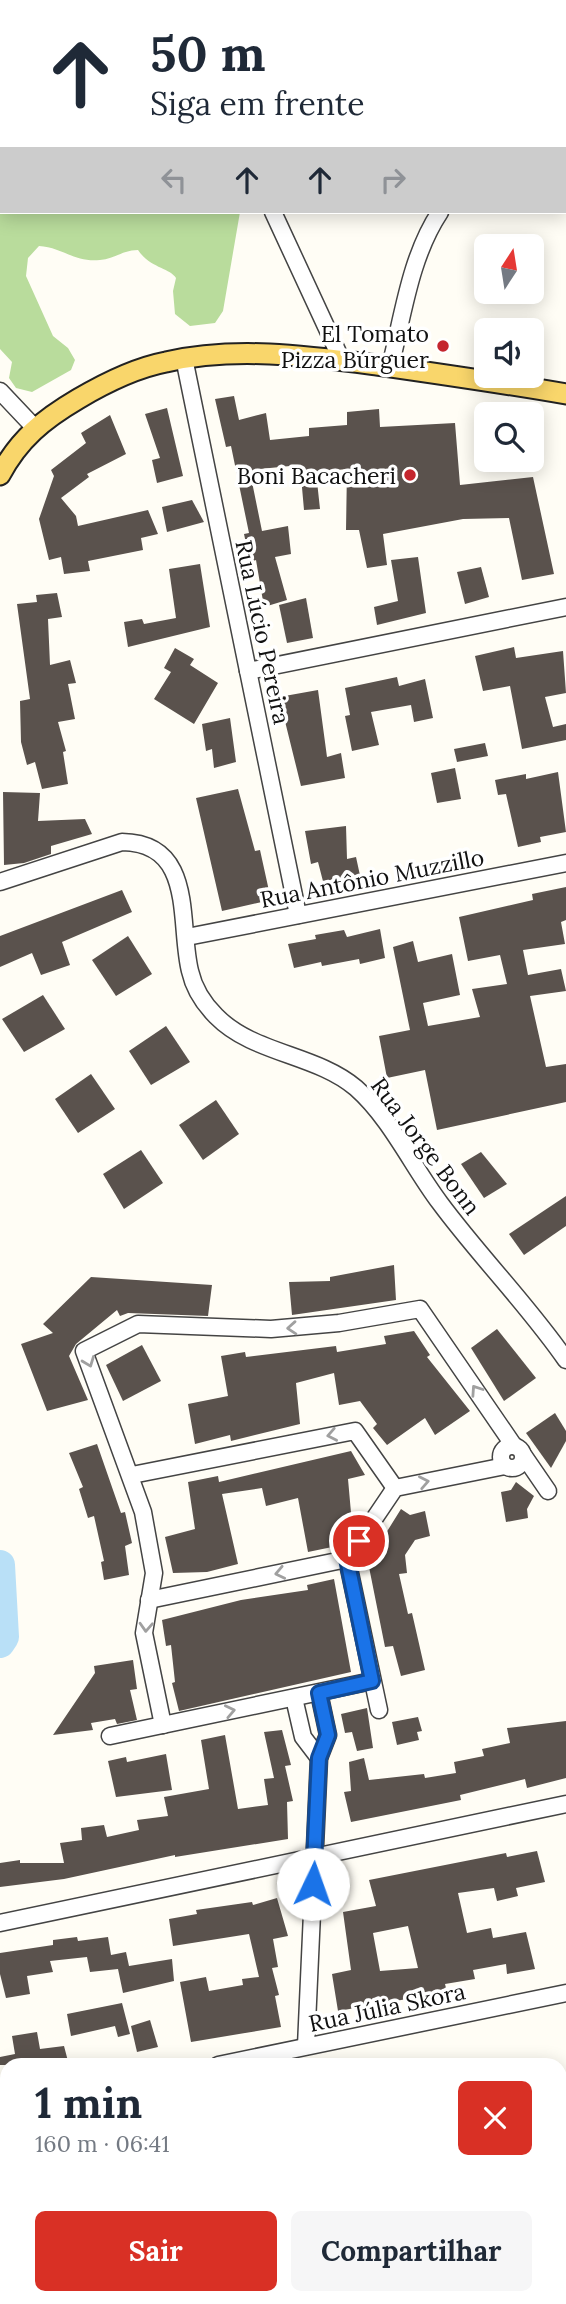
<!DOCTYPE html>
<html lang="pt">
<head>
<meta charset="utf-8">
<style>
  body { margin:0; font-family:Lora,serif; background:#f6f6f7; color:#1f2937; height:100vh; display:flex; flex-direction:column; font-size:26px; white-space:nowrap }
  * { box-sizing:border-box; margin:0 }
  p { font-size:23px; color:#747a83 }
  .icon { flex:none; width:38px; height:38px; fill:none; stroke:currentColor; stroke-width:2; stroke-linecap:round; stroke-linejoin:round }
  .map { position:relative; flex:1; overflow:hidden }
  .sheet { position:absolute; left:0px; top:2058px; width:567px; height:247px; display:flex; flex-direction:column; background:#fff; border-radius:21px 21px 0 0; box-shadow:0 4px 18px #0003 }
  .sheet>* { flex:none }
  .top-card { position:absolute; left:0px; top:0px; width:567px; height:214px; box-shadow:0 4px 18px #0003; background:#fff; color:#1f2937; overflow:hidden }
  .needle { width:46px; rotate:12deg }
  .controls { position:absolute; left:474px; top:234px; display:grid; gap:14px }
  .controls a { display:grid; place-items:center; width:70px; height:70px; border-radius:10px; background:#fff; box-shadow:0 4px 18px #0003; font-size:35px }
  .pin { position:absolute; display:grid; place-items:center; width:60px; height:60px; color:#fff; margin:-30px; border:4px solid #fff; border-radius:50%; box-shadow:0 2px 7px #0007 }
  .me { position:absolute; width:77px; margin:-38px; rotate:3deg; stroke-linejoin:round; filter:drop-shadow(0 0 5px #0008) }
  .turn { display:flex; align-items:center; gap:24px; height:147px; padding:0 35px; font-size:32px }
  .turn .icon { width:91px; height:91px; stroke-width:2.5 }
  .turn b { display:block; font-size:49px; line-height:60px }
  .lanes { display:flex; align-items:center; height:66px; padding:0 35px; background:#0003; justify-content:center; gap:35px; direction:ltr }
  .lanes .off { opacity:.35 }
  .round { display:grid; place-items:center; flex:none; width:74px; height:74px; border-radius:10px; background:#f6f6f7 }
  .summary { display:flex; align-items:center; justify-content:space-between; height:119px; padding:0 35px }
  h1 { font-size:42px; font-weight:700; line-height:52px }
  .cta { display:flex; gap:14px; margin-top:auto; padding:14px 35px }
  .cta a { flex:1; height:80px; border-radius:10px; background:#d93025; color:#fff; font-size:28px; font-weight:700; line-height:80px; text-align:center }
  .cta a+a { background:#f6f6f7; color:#1f2937 }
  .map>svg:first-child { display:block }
</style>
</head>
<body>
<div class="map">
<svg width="566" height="2304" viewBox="0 0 566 2304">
  <rect width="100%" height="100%" fill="#fffdf5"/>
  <!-- green -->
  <path fill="#d5ebbd" d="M566,2277V2304H272L282,2298H560V2278Z"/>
  <!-- forest -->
  <path fill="#b9dc9c" d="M0,0H250L2,2V212H240L223,311L215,323L190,326L175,314L173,291L176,278C170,268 150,268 138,250C123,250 114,259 100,260C76,263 61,247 39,246L28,258L26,276L53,336L68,348L75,360L71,370L32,392L16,388L9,378L12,362L0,349Z"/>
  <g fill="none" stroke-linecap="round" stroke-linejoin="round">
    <!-- river -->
    <path stroke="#b9e0f7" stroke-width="30" d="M0,1565L4,1637L0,1643"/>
  </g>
  <!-- building -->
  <g fill="#5a524d" fill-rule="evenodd">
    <path d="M234,396L239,420L266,413L270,440L309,436V428L347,425V412L379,409L380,427L455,423L460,485L533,477L554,574L522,580L509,518L463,519L383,534L387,565L367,568L359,530H346L347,469L316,472L320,509L304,510L300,465L260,469L261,479L252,482L262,531L288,526L291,554L275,557L287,600L264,607L256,560L250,562L244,534L249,533L231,446L226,447L215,399Z"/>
    <path d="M167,408L183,476L157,483L152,460L160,458L145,414Z"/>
    <path d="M110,415L126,454L87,474L89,477L61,498L76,516L78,526L148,510L158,534L141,538L143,550L88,561L90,571L64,574L61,557L49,560L39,519L54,476L51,470L86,443L81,433Z"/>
    <path d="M192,500L204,522L167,532L162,507Z"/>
    <path d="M418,557L426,613L377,625L374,607L398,601L391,560Z"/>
    <path d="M200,564L210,627L128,647L124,622L142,619L144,624L176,618L169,569Z"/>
    <path d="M481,567L489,597L465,604L457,572Z"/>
    <path d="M57,593L62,617L48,619L50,665L70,660L76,683L68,684L75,719L58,722L66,751L63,752L68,784L42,789L35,762L27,765L21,742L20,701L30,699L17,604L37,602L36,595Z"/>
    <path d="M306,598L313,638L287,643L279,605Z"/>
    <path d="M514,647L516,658L563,651L566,693L545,697L553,727L566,724V740L522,749L510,686L483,691L475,656Z"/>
    <path d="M175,648L194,659L190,665L218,683L194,724L154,699L171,672L164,668Z"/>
    <path d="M397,677L399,686L425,679L433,718L414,722L411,705L371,712L379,745L352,751L345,716L350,715L345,688Z"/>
    <path d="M318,690L327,757L341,753L345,778L301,786L279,697Z"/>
    <path d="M230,718L236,762L214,768L212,749L206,751L202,724Z"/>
    <path d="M485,743L488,756L457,762L454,749Z"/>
    <path d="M455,768L461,799L437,803L431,773Z"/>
    <path d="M558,772L566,832L540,837L541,842L518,847L506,794L498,795L495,780L526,774V779Z"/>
    <path d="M238,789L255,851L260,850L271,900L222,911L196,798Z"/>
    <path d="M3,792L40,793L38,821L85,819L92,834L51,846V854L24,863L4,865Z"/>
    <path d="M346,826L347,859L356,857L361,880L325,889L318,862L311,864L305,831Z"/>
    <path d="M566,887V920L561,922L565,944L523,950L528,975L561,969L566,991L530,996L546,1067L566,1064V1102L437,1130L425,1070L387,1078L379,1036L410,1030L393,947L413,941L418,962L452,954L460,995L423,1003L428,1026L480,1017L472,989L507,984L500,955L468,961L459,917L533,900L532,894Z"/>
    <path d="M122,890L132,912L62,942L70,965L41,975L32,953L0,967V936Z"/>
    <path d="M380,929L385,958L360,964L359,959L322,966L321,962L294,968L288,944L316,939L315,935L344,930L347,937Z"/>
    <path d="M128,936L152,974L116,996L92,960Z"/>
    <path d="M43,995L65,1029L24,1052L2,1019Z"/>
    <path d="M166,1026L190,1062L151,1085L129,1051Z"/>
    <path d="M91,1074L115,1109L78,1133L55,1099Z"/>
    <path d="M216,1100L239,1134L203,1160L179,1125Z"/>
    <path d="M141,1150L163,1183L124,1209L103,1174Z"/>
    <path d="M481,1152L507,1184L484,1198L461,1164Z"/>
    <path d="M566,1196V1226L524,1255L509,1234Z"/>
    <path d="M394,1265L396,1300L292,1315L289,1282L330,1281V1277Z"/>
    <path d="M91,1277L212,1285L208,1316L128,1313L120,1316L117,1310L76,1344L69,1356L88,1400L47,1411L21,1344L53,1333L43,1324Z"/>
    <path d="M497,1329L536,1378L504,1401L471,1348Z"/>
    <path d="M414,1331L430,1355L427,1357L470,1411L435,1435L425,1418L387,1445L373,1428L377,1424L360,1401L339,1405L334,1373L296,1383L300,1424L231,1441L230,1435L195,1444L188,1404L228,1396L221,1356L245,1352L246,1357L336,1346L337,1352L386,1344L384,1336Z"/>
    <path d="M142,1345L161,1381L123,1401L106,1365Z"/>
    <path d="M555,1413L566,1431V1441L551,1468L526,1433Z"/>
    <path d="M97,1444L121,1513L125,1512L132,1543L125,1546L129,1575L104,1580L101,1562L104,1561L94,1516L88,1518L79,1489L83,1487L69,1453Z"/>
    <path d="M351,1451L365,1475L348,1479L352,1524L334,1527L337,1546L308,1552L298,1498L266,1506L262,1488L222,1494L238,1564L207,1572L173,1573L165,1537L195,1529L188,1482L218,1476L219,1482Z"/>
    <path d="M516,1482L534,1496L527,1509L528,1518L506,1522L501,1492L511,1490Z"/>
    <path d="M401,1509L410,1515L425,1511L430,1536L415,1540L405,1555L407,1573L399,1574L408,1614L412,1613L425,1670L401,1676L393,1646L385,1647L368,1562Z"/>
    <path d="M334,1579L351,1672L179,1711L172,1683L175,1682L171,1645L166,1646L162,1620L241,1600L308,1590L307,1585Z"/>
    <path d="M133,1660L137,1689L130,1690L137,1720L117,1724L115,1719L91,1723L93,1730L53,1735L95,1673L94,1666Z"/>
    <path d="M367,1708L373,1748L357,1751L352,1732L345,1733L341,1714Z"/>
    <path d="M418,1717L422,1731L417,1732L419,1740L397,1745L392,1722Z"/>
    <path d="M566,1721V1778L527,1788L525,1779L460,1795L461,1800L351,1822L344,1792L351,1791L349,1762L364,1758L369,1780L424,1774L425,1778L456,1773L454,1762L484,1756L482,1749L510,1743L507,1728Z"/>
    <path d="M282,1730L291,1765L285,1766L293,1801L287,1802L288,1839L175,1857V1855L64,1879L0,1887V1863L20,1860V1863H64L60,1843L82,1840L81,1828L104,1825L107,1837L139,1830L137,1820L168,1816L164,1797L209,1789L201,1740L225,1735L238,1809L268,1805L264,1779L274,1778L264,1732Z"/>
    <path d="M166,1754L172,1790L116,1797L108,1761L126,1757L127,1762Z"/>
    <path d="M537,1851L545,1882L516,1888L518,1896L497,1901L494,1888L458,1893L467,1933L491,1928L493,1938L526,1932L535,1969L507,1974L506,1964L473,1970L475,1979L445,1984L447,1992L338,2011L332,1974L351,1970L343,1912L376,1906L369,1880L506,1853L507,1857ZM408,1926L418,1968L380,1971L373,1933Z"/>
    <path d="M277,1898L288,1936L273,1939L278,1967L272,1968L279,1995L275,1996L281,2027L191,2042L180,1982L206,1977L209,1991L243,1985L242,1979L259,1977L249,1934L173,1946L169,1919L197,1914L196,1910L252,1902L253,1905Z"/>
    <path d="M77,1937L78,1941L108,1937L111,1955L126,1952L129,1966L172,1959L174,1981L123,1993L118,1969L90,1972L87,1957L50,1961L53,1972L27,1976L30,1994L6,1998L0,1974V1953L53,1945V1940Z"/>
    <path d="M122,2003L130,2034L118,2037L115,2026L71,2036L67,2014Z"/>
    <path d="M150,2020L158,2047L137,2052L131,2026Z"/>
    <path d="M37,2032L40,2049L64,2046L69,2065H0V2057L15,2054L12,2036Z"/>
  </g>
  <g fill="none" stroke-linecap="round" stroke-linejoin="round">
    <!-- minor casing -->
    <g stroke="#444" stroke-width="19">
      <g id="minor">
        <path d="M493,0L494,2"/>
        <path d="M565,60L566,59"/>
        <path d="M273,212L342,361"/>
        <path d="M184,358L298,915"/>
        <path d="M390,367C403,316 410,257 440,212"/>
        <path d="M0,391L34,427"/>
        <path d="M248,671L566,607"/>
        <path d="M0,882L122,842C196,843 178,923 190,971C194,989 203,1003 216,1016C253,1054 316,1054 356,1088C391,1119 412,1166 440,1203C480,1257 528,1305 566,1360"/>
        <path d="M187,937L566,863"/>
        <circle cx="512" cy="1457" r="11"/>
        <path d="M524,1456L548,1491"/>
        <path d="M132,1475L355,1431L395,1488"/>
        <path d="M149,1600L347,1559"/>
        <path d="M294,1698L303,1737L319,1758"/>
        <path d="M379,1710L347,1559L395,1488L505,1466"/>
        <path d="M163,1725L144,1633L154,1573L143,1512L84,1351L138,1324L271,1329L339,1323L420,1309L514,1446"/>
        <path d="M110,1736L372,1681"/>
        <path d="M0,1923L566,1804"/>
        <path d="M306,2046L319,1758L328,1735L319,1693"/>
        <path d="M218,2065L566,1993"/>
        <path d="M0,2111L7,2110"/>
      </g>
    </g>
    <!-- major casing -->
    <g stroke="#222" stroke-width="23">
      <path id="major" d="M0,475C19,439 44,419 78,399C105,383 135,368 166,362C235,346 308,356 377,365C440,374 503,383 566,394"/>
    </g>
    <!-- minor -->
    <use href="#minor" stroke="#fff" stroke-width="16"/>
    <!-- major -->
    <use href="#major" stroke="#f9d66b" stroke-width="19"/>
  </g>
  <!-- one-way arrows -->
  <defs><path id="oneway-chevron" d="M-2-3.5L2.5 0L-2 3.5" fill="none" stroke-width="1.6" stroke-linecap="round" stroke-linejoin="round" transform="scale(1.75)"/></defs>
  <g stroke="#a0a0a0">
    <use href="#oneway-chevron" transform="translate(292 1328) rotate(176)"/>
    <use href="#oneway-chevron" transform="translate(89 1362) rotate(69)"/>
    <use href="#oneway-chevron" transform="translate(476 1390) rotate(-124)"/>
    <use href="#oneway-chevron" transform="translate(332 1435) rotate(169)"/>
    <use href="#oneway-chevron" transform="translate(424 1482) rotate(-11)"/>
    <use href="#oneway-chevron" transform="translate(280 1573) rotate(168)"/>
    <use href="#oneway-chevron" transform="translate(146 1627) rotate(93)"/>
    <use href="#oneway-chevron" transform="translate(230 1711) rotate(-12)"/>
  </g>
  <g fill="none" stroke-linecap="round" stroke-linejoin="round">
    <!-- route casing -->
    <g stroke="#114b97" stroke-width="18">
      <path id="route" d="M313,1884L319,1758L328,1735L319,1693L372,1681L347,1559L359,1541"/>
    </g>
    <!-- route -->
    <use href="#route" stroke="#1a73e8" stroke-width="12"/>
  </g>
  <!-- markers -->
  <g fill="#c4262e" stroke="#fff" stroke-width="2.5">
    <circle cx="443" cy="346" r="7"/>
    <circle cx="410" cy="475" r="7"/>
  </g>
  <g text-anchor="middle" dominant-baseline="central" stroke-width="7" stroke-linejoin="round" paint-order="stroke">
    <!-- poi labels -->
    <g font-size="23" fill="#111" stroke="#fff" text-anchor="end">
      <text x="429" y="333">El Tomato<tspan x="429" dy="26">Pizza Búrguer</tspan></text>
      <text x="396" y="475">Boni Bacacheri</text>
    </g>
    <!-- street labels -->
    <g font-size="23" fill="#111" stroke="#fff">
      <text transform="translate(263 632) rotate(78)">Rua Lúcio Pereira</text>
      <text transform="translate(372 878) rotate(-11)">Rua Antônio Muzzillo</text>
      <text transform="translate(426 1146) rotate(53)">Rua Jorge Bonn</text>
      <text transform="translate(387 2007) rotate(-12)">Rua Júlia Skora</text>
    </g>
  </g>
</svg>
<div class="controls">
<a><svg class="needle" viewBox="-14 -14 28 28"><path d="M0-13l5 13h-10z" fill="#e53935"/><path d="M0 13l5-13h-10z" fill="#747a83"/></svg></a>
<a><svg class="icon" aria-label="sound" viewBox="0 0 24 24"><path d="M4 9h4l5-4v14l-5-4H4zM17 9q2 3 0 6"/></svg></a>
<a><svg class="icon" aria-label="search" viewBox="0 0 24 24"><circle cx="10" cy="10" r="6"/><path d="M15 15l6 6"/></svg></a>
</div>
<div class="pin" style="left:359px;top:1541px;background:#d93025"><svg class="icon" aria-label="arrive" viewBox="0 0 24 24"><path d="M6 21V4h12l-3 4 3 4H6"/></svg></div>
<svg class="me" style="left:313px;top:1884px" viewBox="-20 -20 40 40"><circle r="19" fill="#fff"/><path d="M0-13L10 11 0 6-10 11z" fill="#1a73e8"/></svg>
<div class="top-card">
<div class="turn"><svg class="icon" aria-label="ahead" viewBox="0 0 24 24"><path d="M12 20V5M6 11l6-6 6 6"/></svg><div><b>50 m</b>Siga em frente</div></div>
<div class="lanes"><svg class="icon off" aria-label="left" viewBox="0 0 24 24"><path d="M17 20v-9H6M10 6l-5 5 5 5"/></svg><svg class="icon" aria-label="ahead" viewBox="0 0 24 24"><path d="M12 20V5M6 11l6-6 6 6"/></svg><svg class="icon" aria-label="ahead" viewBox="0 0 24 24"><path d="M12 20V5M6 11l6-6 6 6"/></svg><svg class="icon off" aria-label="right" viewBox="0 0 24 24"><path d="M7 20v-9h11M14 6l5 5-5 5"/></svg></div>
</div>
<section class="sheet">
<div class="summary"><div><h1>1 min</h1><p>160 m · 06:41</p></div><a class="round" style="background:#d93025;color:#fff"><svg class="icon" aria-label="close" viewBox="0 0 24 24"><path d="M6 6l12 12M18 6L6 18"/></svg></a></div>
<div class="cta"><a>Sair</a><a>Compartilhar</a></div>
</section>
</div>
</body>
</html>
